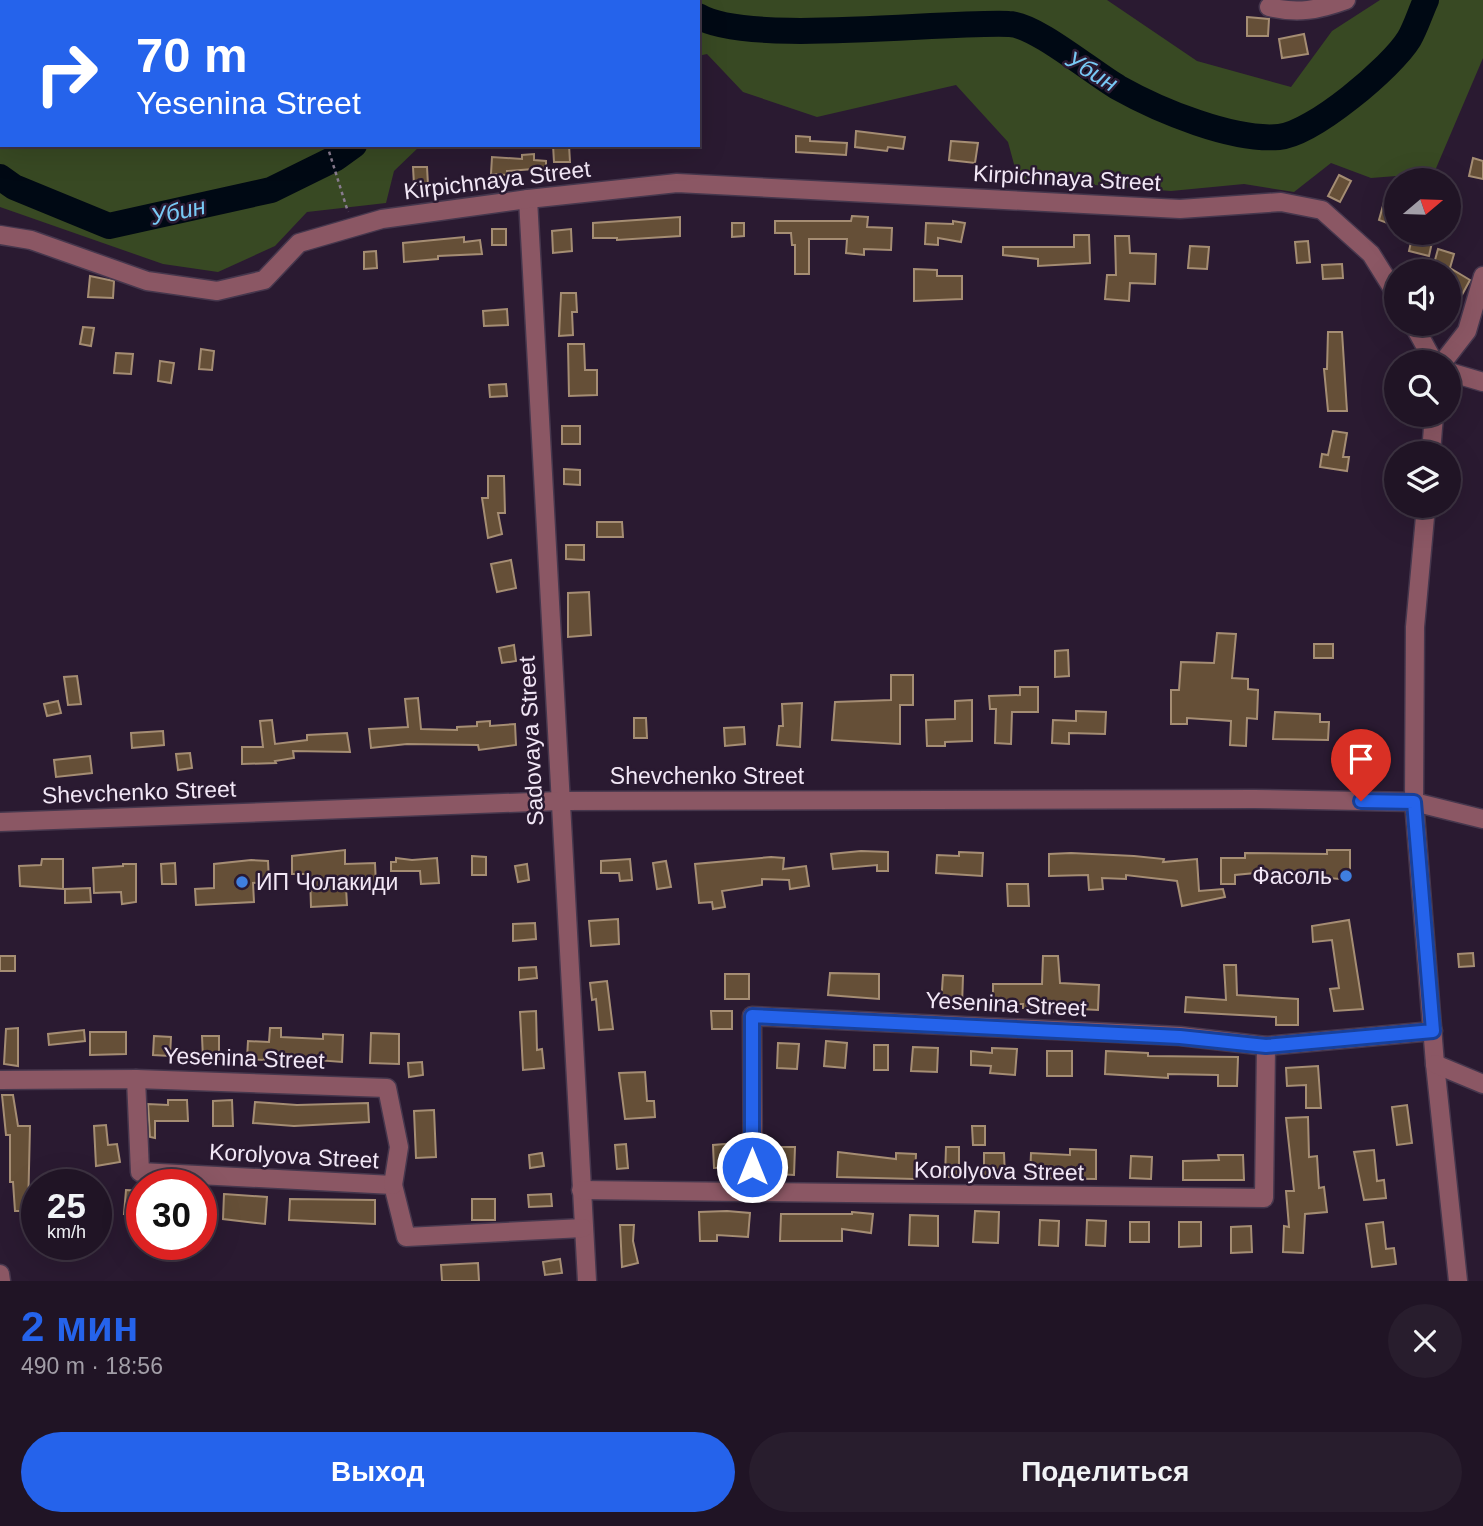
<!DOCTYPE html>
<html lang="ru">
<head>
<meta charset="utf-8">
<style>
  body { margin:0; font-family:Helvetica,sans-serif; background:#281d2d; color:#f1f3f6; height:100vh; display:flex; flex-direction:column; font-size:26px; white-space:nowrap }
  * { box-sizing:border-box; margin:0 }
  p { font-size:23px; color:#a29ea7 }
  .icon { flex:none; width:38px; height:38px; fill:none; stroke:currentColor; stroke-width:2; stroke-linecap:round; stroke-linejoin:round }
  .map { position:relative; height:1281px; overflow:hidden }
  .panel { display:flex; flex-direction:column; background:#201425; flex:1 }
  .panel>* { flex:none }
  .guide { position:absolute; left:0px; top:0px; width:700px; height:147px; box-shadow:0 7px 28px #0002,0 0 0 2px #3d3342; background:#2563eb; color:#fff; overflow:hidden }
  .needle { width:46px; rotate:71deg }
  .tools { position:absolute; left:1384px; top:168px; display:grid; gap:14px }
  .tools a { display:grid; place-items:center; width:77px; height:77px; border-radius:50%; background:#201425; box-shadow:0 7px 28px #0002,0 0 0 2px #3d3342; font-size:35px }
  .speed { position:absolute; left:21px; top:1169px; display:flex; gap:14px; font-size:35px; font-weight:700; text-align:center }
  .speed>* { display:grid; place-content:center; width:91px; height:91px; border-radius:50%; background:#201425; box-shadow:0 7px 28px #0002,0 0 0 2px #3d3342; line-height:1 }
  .speed small { font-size:18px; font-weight:400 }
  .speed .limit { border:10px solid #d22; background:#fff; color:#111 }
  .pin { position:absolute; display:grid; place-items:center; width:60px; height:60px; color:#fff; margin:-72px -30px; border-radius:50% 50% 50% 0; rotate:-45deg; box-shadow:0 0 7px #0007 }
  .pin .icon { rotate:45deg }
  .me { position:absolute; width:77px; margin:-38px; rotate:0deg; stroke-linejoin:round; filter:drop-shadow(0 0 5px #0008) }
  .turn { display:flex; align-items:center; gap:24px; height:147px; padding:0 21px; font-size:32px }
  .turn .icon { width:91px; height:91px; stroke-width:2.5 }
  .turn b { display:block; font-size:49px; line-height:60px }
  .round { display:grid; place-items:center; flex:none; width:74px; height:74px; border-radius:37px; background:#281d2d }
  .overview { display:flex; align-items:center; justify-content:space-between; height:119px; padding:0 21px }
  h1 { font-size:42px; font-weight:600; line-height:52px; color:#2563eb }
  .button { display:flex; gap:14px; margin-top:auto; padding:14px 21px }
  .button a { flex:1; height:80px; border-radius:42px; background:#2563eb; color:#fff; font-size:28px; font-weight:600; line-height:80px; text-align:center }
  .button a+a { background:#281d2d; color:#f1f3f6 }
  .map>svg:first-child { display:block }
</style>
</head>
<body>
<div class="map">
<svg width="1483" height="1281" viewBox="0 0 1483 1281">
  <rect width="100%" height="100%" fill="#2a1a31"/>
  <!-- green -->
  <g fill="#384923">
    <path d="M0,0L16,2H2V145H170L179,149L228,145H421L394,171L386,203L307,212L275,246L218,272L163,264L0,207Z"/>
    <path d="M485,0H1107L1197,61L1291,87L1332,31L1380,0H1483V58L1434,173L1371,178L1331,163L1294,192L1244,184L1171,191L1018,179L1008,142L956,85L817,117L743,92L707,54L698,56V2Z"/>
  </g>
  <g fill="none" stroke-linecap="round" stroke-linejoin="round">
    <!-- river -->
    <g stroke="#000914" stroke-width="26">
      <path d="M672,0L675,2"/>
      <path d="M471,2V0"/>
      <path d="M698,16C748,46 941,21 1009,24C1035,24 1094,74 1119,88C1160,111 1233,141 1279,137C1313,134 1392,67 1409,39C1416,27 1420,13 1426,0"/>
      <path d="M0,177L14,187L109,226L271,190L336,158L354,145"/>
    </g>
  </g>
  <!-- building -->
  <g fill="#654f37" stroke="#a58d73" stroke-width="2">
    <path d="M1247,17L1269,19L1268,36H1247Z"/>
    <path d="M1304,34L1308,54L1282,58L1279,39Z"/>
    <path d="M856,131L905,137L903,149L888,147L887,151L855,147Z"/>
    <path d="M796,136L810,137V141L847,143L846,155L796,152Z"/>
    <path d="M951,141L978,143L975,163L949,160Z"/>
    <path d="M553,145H569L570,162H554Z"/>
    <path d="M534,154V160L546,161V168L507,171V175L491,174L492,157L522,159V155Z"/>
    <path d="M1473,158L1483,161V179L1469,176Z"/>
    <path d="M413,167H427L428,185H414Z"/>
    <path d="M1339,175L1351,181L1340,202L1328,196Z"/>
    <path d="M1384,202L1396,206L1390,224L1379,220Z"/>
    <path d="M852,216L868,217L867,227L892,228L891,250L864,249V255L846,253L847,239H809V274H795V245H792L791,233H775V221H851Z"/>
    <path d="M680,217V236L617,240V238H593V223Z"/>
    <path d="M953,221L965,223L961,242L938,238V245L925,244L926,223L953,224Z"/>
    <path d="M732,223H744V236L732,237Z"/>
    <rect x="492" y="229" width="14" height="16"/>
    <path d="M571,229L572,251L553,253L552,231Z"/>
    <path d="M1413,233H1434L1429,256L1409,251Z"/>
    <path d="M1074,235H1089L1090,263L1038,266V259L1003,255V247H1074Z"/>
    <path d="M1115,236H1129L1130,253L1156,254L1155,284L1130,283L1129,301L1105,299L1107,275H1116Z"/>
    <path d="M464,237V242L480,240L482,254L438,256V259L404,262L403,243Z"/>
    <path d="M1308,241L1310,262L1297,263L1295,242Z"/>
    <path d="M1190,246L1209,247L1207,269L1188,268Z"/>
    <path d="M1438,249L1454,254L1450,268L1470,280L1457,304L1449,300V271H1432Z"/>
    <path d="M376,251L377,268L364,269V252Z"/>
    <path d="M1342,264L1343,278L1323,279L1322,265Z"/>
    <path d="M914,269L937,270V276H962V299L914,301Z"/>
    <path d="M90,276L114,281L113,298L88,297Z"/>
    <path d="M561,293H576L577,312H572L573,335L559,336Z"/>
    <path d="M507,309L508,325L484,326L483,311Z"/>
    <path d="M83,327L94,328L91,346L80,344Z"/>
    <path d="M1328,332H1342L1347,411H1328L1324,369H1327Z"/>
    <path d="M568,344H584L585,370H597V395L569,396Z"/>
    <path d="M201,349L214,351L212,370L199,369Z"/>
    <path d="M116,353L133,354L131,374L114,373Z"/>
    <path d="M160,361L174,363L171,383L158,381Z"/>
    <path d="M506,384L507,396L490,397L489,385Z"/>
    <rect x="562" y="426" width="18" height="18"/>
    <path d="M1333,431L1347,433L1343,457H1349L1347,471L1320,467L1322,454L1328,455Z"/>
    <path d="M564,469L580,470V485L564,484Z"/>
    <path d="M488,476H504L505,513H498L502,534L488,538L482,498H488Z"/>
    <path d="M597,522H622L623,537H597Z"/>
    <path d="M566,545H584V560L566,559Z"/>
    <path d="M511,560L516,588L497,592L491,564Z"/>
    <path d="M589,592L591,635L568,637V593Z"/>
    <path d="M1217,633L1236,634L1232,678L1248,679V689L1258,690L1257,719L1247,718L1246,746L1230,745L1231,721L1187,718V724H1171V690H1179L1181,662L1214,663Z"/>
    <rect x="1314" y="644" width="19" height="14"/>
    <path d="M514,645L516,661L502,663L499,648Z"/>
    <path d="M1068,650L1069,676L1055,677V651Z"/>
    <path d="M891,675H913V705H900V744L832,740L835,702L891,700Z"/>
    <path d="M77,676L81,704L68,705L64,677Z"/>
    <path d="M1020,687H1038V712H1012L1011,744L995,743L996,709H990L989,696L1020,695Z"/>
    <path d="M418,698L421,729L457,730V727L477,726V722L490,721V726L515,724L516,745L479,750L478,745L407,744L371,748L369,729L408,727L405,699Z"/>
    <path d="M972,700V741L945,742V746H927L926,720L955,719V701Z"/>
    <path d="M58,701L61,713L47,716L44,704Z"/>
    <path d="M802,703L800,747L777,745L779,726H783L782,704Z"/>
    <path d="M1076,711L1106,712L1105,734L1069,733V744L1052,743L1053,720L1076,721Z"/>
    <path d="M1275,712L1320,714V722H1329L1328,740L1273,739Z"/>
    <path d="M634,718H646L647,738H634Z"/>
    <path d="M272,720L275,744L307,740V735L347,733L350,752L293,751L294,758L275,761L276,763L242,764V747H263L260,721Z"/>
    <path d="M744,727L745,744L725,746L724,728Z"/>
    <path d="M163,731L164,745L132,748L131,733Z"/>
    <path d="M190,753L192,768L178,770L176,754Z"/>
    <path d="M90,756L92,773L56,777L54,760Z"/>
    <path d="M345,850V864L375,863L376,885L346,887L347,905L311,907L310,874H292V856Z"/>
    <path d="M1327,850H1350V880L1266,872L1235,875V884H1221V858H1245V853L1327,854Z"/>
    <path d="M861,851L888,852V871H877V865L833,869L831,854Z"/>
    <path d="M959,852L983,853L982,876L936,873L937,855L959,856Z"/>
    <path d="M1071,853L1134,856L1164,859L1163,862L1197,859L1199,891L1223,889L1225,897L1182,906L1177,881L1126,875V879L1102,878L1103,889L1089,890L1088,875L1049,876V854Z"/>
    <path d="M472,856L486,857V875H472Z"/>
    <path d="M771,857L784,858L783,869L806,866L809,886L790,889L789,880L762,879V885L722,891L725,907L713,909L712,902L699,903L695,864Z"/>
    <path d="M396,858L412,860L437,858L439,883L421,884L420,871H391V862H396Z"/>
    <path d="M42,859H63V889L20,886L19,866L41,865Z"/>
    <path d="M630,859L632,880L620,881L619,873H601V861Z"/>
    <path d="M251,860L268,861L269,882L253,883L254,902L196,905L195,889L214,888V864Z"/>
    <path d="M666,861L671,887L657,889L653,863Z"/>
    <path d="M175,863L176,884H162L161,864Z"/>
    <path d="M123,864H136V902L122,904L121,892L94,893L93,868L123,866Z"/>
    <path d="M527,864L529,880L518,882L515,866Z"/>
    <path d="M1007,884H1028L1029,906H1008Z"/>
    <path d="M90,888L91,902L65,903V889Z"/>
    <path d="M618,919L619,944L591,946L589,921Z"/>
    <path d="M1349,920L1363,1009L1334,1011L1330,989L1339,988L1332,940L1313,942L1312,926Z"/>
    <path d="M535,923L536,939L513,941V924Z"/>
    <path d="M1473,953L1474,966L1459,967L1458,954Z"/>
    <rect x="0" y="956" width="15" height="15"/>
    <path d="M1043,956H1058L1060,983L1099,985L1098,1010L1060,1008V1012L1041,1011V1008H1023V1004H993V984H1042Z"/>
    <path d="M1224,965H1236L1237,995L1298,999V1025H1276V1017L1185,1012L1186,997L1226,1000Z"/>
    <path d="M536,967L537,978L519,980V968Z"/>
    <path d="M830,973L879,974V999L828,995Z"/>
    <rect x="725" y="974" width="24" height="25"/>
    <path d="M943,975L963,976L962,1006L941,1005Z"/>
    <path d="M607,981L613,1029L599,1030L596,999L592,1000L590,983Z"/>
    <path d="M536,1011L537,1050L542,1049L544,1068L523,1070L520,1012Z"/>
    <path d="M711,1011H732V1029H712Z"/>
    <path d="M18,1028V1066L4,1064L6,1029Z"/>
    <path d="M270,1028H281V1037L323,1039V1034L343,1035L342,1062L264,1056V1060L247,1059L248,1041L269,1042Z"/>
    <path d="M84,1030L85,1041L49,1045L48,1034Z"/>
    <path d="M90,1032H126V1054L90,1055Z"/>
    <path d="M371,1033L399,1034V1064L370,1063Z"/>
    <path d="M154,1036L171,1037L170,1056L153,1055Z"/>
    <path d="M202,1036H219V1059H203Z"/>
    <path d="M826,1041L847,1043L845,1068L824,1066Z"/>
    <path d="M778,1043L799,1044L797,1069L777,1068Z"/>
    <rect x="874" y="1045" width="14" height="25"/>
    <path d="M913,1047L938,1048L937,1072L911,1071Z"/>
    <path d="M992,1048L1017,1049L1015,1075L990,1073L991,1066L971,1065V1051L992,1053Z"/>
    <rect x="1047" y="1051" width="25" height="25"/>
    <path d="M1106,1051L1148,1053V1056L1238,1057L1237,1086H1218V1075L1168,1074V1078L1105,1074Z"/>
    <path d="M422,1062L423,1075L409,1077L408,1063Z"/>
    <path d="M1318,1066L1321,1108H1306V1085L1287,1086L1286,1068Z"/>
    <path d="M645,1072L647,1101H654L655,1117L625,1119L619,1073Z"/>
    <path d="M2,1095H13L18,1126H30L28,1211H15L13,1182H10V1135H6Z"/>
    <path d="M168,1100H187L188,1121H155V1138L150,1137L148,1104L168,1105Z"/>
    <path d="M232,1100L233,1126H213V1101Z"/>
    <path d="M255,1102L297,1105L368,1103L369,1122L294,1126L253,1123Z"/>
    <path d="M1407,1105L1412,1143L1397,1145L1392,1107Z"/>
    <path d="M434,1110L436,1157L416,1158L414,1111Z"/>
    <path d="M1308,1117L1309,1157L1317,1156L1319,1188L1324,1187L1327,1212L1305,1214L1303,1253L1283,1252L1284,1226L1289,1227L1286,1191H1294L1286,1118Z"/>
    <path d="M106,1125L108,1145L117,1144L120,1162L96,1166L94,1126Z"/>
    <path d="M972,1126H985V1145H973Z"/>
    <path d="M737,1143L738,1167L714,1168L713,1145Z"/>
    <path d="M626,1144L628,1168L617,1169L615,1145Z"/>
    <path d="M777,1147H795L794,1175L776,1174Z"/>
    <path d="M946,1147H959V1177H945Z"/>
    <path d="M1070,1149L1096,1150V1179L1030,1178L1031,1153L1070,1155Z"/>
    <path d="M1374,1150L1377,1181L1384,1180L1386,1198L1364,1200L1354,1152Z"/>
    <path d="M838,1152L896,1159V1153L916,1154L915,1179L837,1177Z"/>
    <path d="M542,1153L544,1166L530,1168L529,1155Z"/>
    <path d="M984,1153H1004L1005,1177H984Z"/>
    <path d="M1218,1155H1243L1244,1180H1183V1161L1219,1160Z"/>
    <path d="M1131,1156L1152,1157L1151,1179L1130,1178Z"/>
    <path d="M126,1190L142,1191L141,1215L124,1214Z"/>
    <path d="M224,1194L267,1197L265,1224L223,1219Z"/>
    <path d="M551,1194L552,1206L529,1207L528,1195Z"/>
    <path d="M290,1199L375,1200V1224L289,1220Z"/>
    <rect x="472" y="1199" width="23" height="21"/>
    <path d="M727,1211L750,1213L748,1237L717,1235V1241H700L699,1212Z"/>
    <path d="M975,1211L999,1212L998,1243L973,1242Z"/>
    <path d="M852,1212L873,1214L871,1233L842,1229V1241H780L781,1214H852Z"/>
    <path d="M910,1215L938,1216V1246L909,1245Z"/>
    <path d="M1040,1220L1059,1221L1058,1246L1039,1245Z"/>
    <path d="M1087,1220L1106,1221L1105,1246L1086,1245Z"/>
    <rect x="1130" y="1222" width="19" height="20"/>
    <path d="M1179,1222H1201V1246L1179,1247Z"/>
    <path d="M1383,1222L1386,1249L1394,1248L1396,1264L1372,1267L1366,1224Z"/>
    <path d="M620,1225H634L633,1241L638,1263L622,1267Z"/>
    <path d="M1251,1226L1252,1252L1231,1253V1227Z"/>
    <path d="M560,1259L562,1273L545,1275L543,1262Z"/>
    <path d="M478,1263L479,1281H442L441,1265Z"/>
  </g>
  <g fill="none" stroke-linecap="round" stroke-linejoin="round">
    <!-- minor casing -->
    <g stroke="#46374d" stroke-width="21">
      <g id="minor">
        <path d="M178,0V2"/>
        <path d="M1269,7C1298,14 1318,10 1346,0"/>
        <path d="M528,199L587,1281"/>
        <path d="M0,235L31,240L147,281L217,291L264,280L299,243L382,219L528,199L677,183L1180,209L1281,202L1322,210L1371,254L1396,294"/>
        <path d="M1413,324L1434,362"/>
        <path d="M1443,362L1467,331L1483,276"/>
        <path d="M1449,372L1483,382"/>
        <path d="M1431,453L1434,415"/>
        <path d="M1426,506L1415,627L1414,802L1435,1064L1458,1281"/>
        <path d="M0,822L559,801L1254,799L1414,802L1483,819"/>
        <path d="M1435,1064L1483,1084"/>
        <path d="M136,1079L140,1172L393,1185L406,1237L583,1228"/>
        <path d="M0,1080L136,1079L387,1088L399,1147L393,1185"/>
        <path d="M581,1190L1264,1198L1266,1046"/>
        <path d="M753,1192L752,1016L1180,1036L1266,1046L1433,1031"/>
        <path d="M0,1274L1,1281"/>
      </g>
    </g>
    <!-- path -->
    <path stroke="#897c8f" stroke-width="2.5" stroke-dasharray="3.5 3.5" stroke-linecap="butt" d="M327,145L348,212"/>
    <!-- minor -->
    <use href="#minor" stroke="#8b5764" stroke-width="18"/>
  </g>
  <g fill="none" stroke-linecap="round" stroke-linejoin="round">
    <!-- route casing -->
    <g stroke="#184099" stroke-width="18">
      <path id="route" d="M752,1167V1016L1180,1037L1266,1046L1433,1031L1414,802L1361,801"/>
    </g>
    <!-- route -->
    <use href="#route" stroke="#2563eb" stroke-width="12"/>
  </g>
  <!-- markers -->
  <g fill="#3f7fe0" stroke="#2a1a31" stroke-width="2.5">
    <circle cx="1346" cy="876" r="7"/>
    <circle cx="242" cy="882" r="7"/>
  </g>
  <g text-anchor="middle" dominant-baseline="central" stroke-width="5" stroke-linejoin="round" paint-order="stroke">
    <!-- street labels -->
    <g font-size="23" fill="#f2e7f6" stroke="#2a1a31">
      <text transform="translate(1067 178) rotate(3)">Kirpichnaya Street</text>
      <text transform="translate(497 180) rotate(-7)">Kirpichnaya Street</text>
      <text transform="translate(531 741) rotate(-93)">Sadovaya Street</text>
      <text x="707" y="776">Shevchenko Street</text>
      <text transform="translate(139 792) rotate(-2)">Shevchenko Street</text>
      <text transform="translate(1006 1004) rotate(3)">Yesenina Street</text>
      <text transform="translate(244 1058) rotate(2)">Yesenina Street</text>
      <text transform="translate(294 1156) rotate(3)">Korolyova Street</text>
      <text transform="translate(999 1171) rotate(1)">Korolyova Street</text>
    </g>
    <!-- poi labels -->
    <g font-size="23" fill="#f2e7f6" stroke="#2a1a31" text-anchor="end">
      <text x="1332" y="876">Фасоль</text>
      <text x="256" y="882" text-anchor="start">ИП Чолакиди</text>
    </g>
    <!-- water labels -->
    <g font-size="24" font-style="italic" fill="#78c9f5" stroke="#2a1a31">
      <text transform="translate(1092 71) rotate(31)">Убин</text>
      <text transform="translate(178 211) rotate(-12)">Убин</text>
    </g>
  </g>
</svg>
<div class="tools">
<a><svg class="needle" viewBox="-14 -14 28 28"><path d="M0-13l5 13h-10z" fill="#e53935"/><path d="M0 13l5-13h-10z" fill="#a29ea7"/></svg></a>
<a><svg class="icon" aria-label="sound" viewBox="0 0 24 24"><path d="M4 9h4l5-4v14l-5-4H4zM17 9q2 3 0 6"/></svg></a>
<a><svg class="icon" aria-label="search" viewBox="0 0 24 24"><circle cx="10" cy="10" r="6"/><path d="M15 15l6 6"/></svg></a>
<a><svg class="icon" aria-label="layers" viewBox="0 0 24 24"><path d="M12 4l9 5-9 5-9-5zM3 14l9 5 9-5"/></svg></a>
</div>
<div class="speed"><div>25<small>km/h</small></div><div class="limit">30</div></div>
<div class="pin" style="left:1361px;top:801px;background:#d93025"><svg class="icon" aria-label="arrive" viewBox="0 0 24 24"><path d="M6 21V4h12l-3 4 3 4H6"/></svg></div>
<svg class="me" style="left:752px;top:1167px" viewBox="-20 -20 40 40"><circle r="17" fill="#2563eb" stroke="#fff" stroke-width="3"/><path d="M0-11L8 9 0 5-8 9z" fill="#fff"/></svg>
<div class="guide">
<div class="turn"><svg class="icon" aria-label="right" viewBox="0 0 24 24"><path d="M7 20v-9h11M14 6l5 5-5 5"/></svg><div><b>70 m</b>Yesenina Street</div></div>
</div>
</div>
<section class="panel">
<div class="overview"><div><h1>2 мин</h1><p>490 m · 18:56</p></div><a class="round"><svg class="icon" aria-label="close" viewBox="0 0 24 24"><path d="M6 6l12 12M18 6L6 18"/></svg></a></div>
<div class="button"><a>Выход</a><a>Поделиться</a></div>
</section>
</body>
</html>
